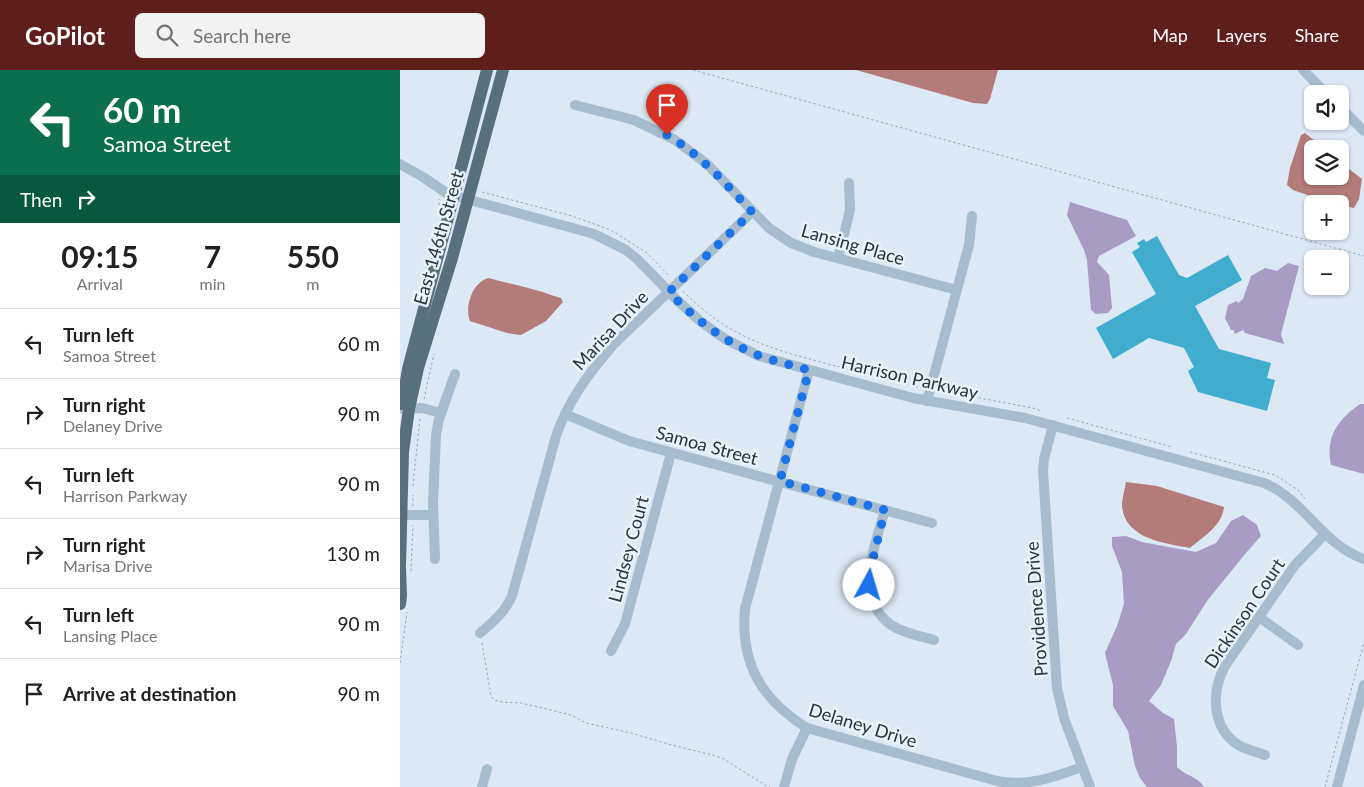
<!DOCTYPE html>
<html lang="en">
<head>
<meta charset="utf-8">
<style>
  body { margin:0; font-family:Lato,sans-serif; background:#f2f2f2; color:#202124; height:100vh; display:flex; flex-direction:column; font-size:19px; white-space:nowrap }
  * { box-sizing:border-box; margin:0 }
  p { font-size:16px; color:#757577 }
  .icon { flex:none; width:28px; height:28px; fill:none; stroke:currentColor; stroke-width:2; stroke-linecap:round; stroke-linejoin:round }
  .map { position:relative; flex:1; overflow:hidden }
  .drawer { display:flex; flex-direction:column; background:#fff; width:400px }
  .drawer>* { flex:none }
  .banner { background:#0b6e4f; color:#fff; overflow:hidden }
  .tools { position:absolute; left:904px; top:15px; display:grid; gap:10px }
  .tools a { display:grid; place-items:center; width:45px; height:45px; border-radius:8px; background:#fff; box-shadow:0 1px 4px #0004; font-size:25px }
  .pin { position:absolute; display:grid; place-items:center; width:42px; height:42px; color:#fff; margin:-51px -21px; border-radius:50% 50% 50% 0; rotate:-45deg; box-shadow:0 0 5px #0007 }
  .pin .icon { rotate:45deg }
  .me { position:absolute; width:55px; margin:-28px; rotate:6deg; stroke-linejoin:round; filter:drop-shadow(0 0 4px #0008) }
  .turn { display:flex; align-items:center; gap:18px; height:105px; padding:0 20px; font-size:22px }
  .turn .icon { width:65px; height:65px; stroke-width:2.5 }
  .turn b { display:block; font-size:35px; line-height:42px }
  .then { display:flex; align-items:center; height:48px; padding:0 20px; background:#0003; gap:10px; font-size:19px }
  .eta { display:flex; justify-content:space-evenly; align-items:center; height:85px; text-align:center }
  .eta b { font-size:30px; font-weight:700; line-height:35px }
  ul { padding:0; list-style:none }
  li { display:flex; align-items:center; gap:15px; height:70px; padding:0 20px; border-top:1px solid #e0e0e0 }
  li div { flex:1 }
  li b { display:block; font-size:19px }
  li em { font-style:normal }
  header { display:flex; align-items:center; gap:30px; box-sizing:border-box; height:70px; padding:0 25px; background:#5e1e1b; color:#fff }
  header strong { font-size:24px }
  nav { display:flex; gap:28px; margin-inline-start:auto; font-size:18px }
  .search { width:350px; height:45px; background:#f2f2f2; display:flex; align-items:center; gap:12px; box-sizing:border-box; padding:0 18px; border-radius:8px; color:#757577; font-size:19px }
  main { display:flex; flex:1; min-height:0 }
  .map>svg:first-child { display:block }
</style>
</head>
<body>
<header>
<strong>GoPilot</strong>
<div class="search"><svg class="icon" aria-label="search" viewBox="0 0 24 24"><circle cx="10" cy="10" r="6"/><path d="M15 15l6 6"/></svg>Search here</div>
<nav><a>Map</a><a>Layers</a><a>Share</a></nav>
</header>
<main>
<section class="drawer">
<div class="banner">
<div class="turn"><svg class="icon" aria-label="left" viewBox="0 0 24 24"><path d="M17 20v-9H6M10 6l-5 5 5 5"/></svg><div><b>60 m</b>Samoa Street</div></div>
<div class="then">Then<svg class="icon" aria-label="right" viewBox="0 0 24 24"><path d="M7 20v-9h11M14 6l5 5-5 5"/></svg></div>
</div>
<div class="eta">
<div><b>09:15</b><p>Arrival</p></div>
<div><b>7</b><p>min</p></div>
<div><b>550</b><p>m</p></div>
</div>
<ul>
<li><svg class="icon" aria-label="left" viewBox="0 0 24 24"><path d="M17 20v-9H6M10 6l-5 5 5 5"/></svg><div><b>Turn left</b><p>Samoa Street</p></div><em>60 m</em></li>
<li><svg class="icon" aria-label="right" viewBox="0 0 24 24"><path d="M7 20v-9h11M14 6l5 5-5 5"/></svg><div><b>Turn right</b><p>Delaney Drive</p></div><em>90 m</em></li>
<li><svg class="icon" aria-label="left" viewBox="0 0 24 24"><path d="M17 20v-9H6M10 6l-5 5 5 5"/></svg><div><b>Turn left</b><p>Harrison Parkway</p></div><em>90 m</em></li>
<li><svg class="icon" aria-label="right" viewBox="0 0 24 24"><path d="M7 20v-9h11M14 6l5 5-5 5"/></svg><div><b>Turn right</b><p>Marisa Drive</p></div><em>130 m</em></li>
<li><svg class="icon" aria-label="left" viewBox="0 0 24 24"><path d="M17 20v-9H6M10 6l-5 5 5 5"/></svg><div><b>Turn left</b><p>Lansing Place</p></div><em>90 m</em></li>
<li><svg class="icon" aria-label="arrive" viewBox="0 0 24 24"><path d="M6 21V4h12l-3 4 3 4H6"/></svg><div><b>Arrive at destination</b></div><em>90 m</em></li>
</ul>
</section>
<div class="map">
<svg width="964" height="717" viewBox="0 0 964 717">
  <rect width="100%" height="100%" fill="#dce8f4"/>
  <!-- green -->
  <g fill="#a89bc4">
    <path d="M670,132L727,150L736,166L699,186L697,192L709,205L712,238L708,243L696,244L691,240L687,190L684,180L667,145Z"/>
    <path d="M888,193L899,196L881,264L884,274L845,263L843,260L835,264L833,260H831L825,248L828,235L837,231L838,233L843,229L851,206L865,198L877,201Z"/>
    <path d="M960,334H964V404L931,395C925,366 938,350 960,334Z"/>
    <path d="M843,445L857,455L861,466L845,484L807,531L786,564L776,574L771,591L761,615L749,631L763,643L774,649L777,677V697C786,706 797,706 804,717H747L740,708L735,696L728,661L713,636V615L705,583L717,556L724,534L722,502L712,476V467L726,466L742,472L796,482L816,473L831,451Z"/>
  </g>
  <!-- water -->
  <g fill="#b37b79">
    <path d="M456,0H598L590,29L587,34L573,33Z"/>
    <path d="M905,63L925,79H912V106H940V92L962,109L959,129L954,138L940,135V134H933L893,120L887,115L890,98L901,65Z"/>
    <path d="M89,208C104,213 120,215 135,220C144,222 153,226 161,228L163,232L146,251L121,265L107,263L70,251C64,237 73,211 89,208Z"/>
    <path d="M726,412L757,416L824,437C822,456 804,466 790,478C764,473 725,469 722,436C722,428 725,419 726,412Z"/>
  </g>
  <!-- building -->
  <path fill="#41adce" d="M757,166L779,205L787,208L828,185L842,210L795,236L819,279L871,293L867,308L875,310L867,341L798,322L788,301L794,297L784,278L749,268L713,289L696,258L756,224L732,182L740,177L737,173L744,169L746,172Z"/>
  <g fill="none" stroke-linecap="round" stroke-linejoin="round">
    <!-- path -->
    <g stroke="#91a8b9" stroke-width="1" stroke-dasharray="2.5 2.5" stroke-linecap="butt">
      <path d="M293,0L964,186"/>
      <path d="M82,122L172,146L211,160L247,183L270,207"/>
      <path d="M39,140V129"/>
      <path d="M283,221C328,267 368,278 428,294C459,302 490,310 521,318"/>
      <path d="M540,319L542,321L633,338L641,341"/>
      <path d="M24,329L34,284"/>
      <path d="M667,348L772,377"/>
      <path d="M790,382L875,405L898,420L905,429"/>
      <path d="M13,416L20,348"/>
      <path d="M13,436V425"/>
      <path d="M11,501L13,455"/>
      <path d="M82,573L91,626L94,630L102,632L121,633L171,645L186,653L231,663L268,674L312,685L322,688L365,715L370,717"/>
      <path d="M0,593L7,542"/>
      <path d="M925,717L964,572"/>
    </g>
    <!-- minor -->
    <g stroke="#a7bccd" stroke-width="10">
      <path d="M903,0L927,24"/>
      <path d="M175,35L234,50L275,70L307,94L369,158L391,173L414,182L557,220"/>
      <path d="M940,37L964,61"/>
      <path d="M0,94L23,107L48,124L180,160L194,164L226,180L237,189L278,231L300,251L325,269L359,286L513,328L625,348L864,413C904,429 922,475 964,489"/>
      <path d="M438,188L450,140L449,113"/>
      <path d="M409,300L345,539C340,594 362,630 407,658L597,711C628,717 654,707 682,697"/>
      <path d="M527,331L569,175L572,146"/>
      <path d="M3,339L22,338L41,343"/>
      <path d="M165,344L229,371L532,453"/>
      <path d="M653,355L644,389L643,401L657,618L664,648L690,717"/>
      <path d="M485,440C475,476 453,527 491,555C503,563 520,566 534,570"/>
      <path d="M1,445H33"/>
      <path d="M35,489L33,433L36,365L39,349L55,304"/>
      <path d="M859,547L898,575"/>
      <path d="M80,563C93,552 105,542 112,526L156,366C168,331 189,303 213,275L352,142"/>
      <path d="M211,581L225,554L271,383"/>
      <path d="M865,685C857,682 848,680 840,676C811,659 811,622 825,596L895,495L925,464"/>
      <path d="M82,717L87,699"/>
      <path d="M384,717L392,689L407,658"/>
      <path d="M937,717L964,615"/>
    </g>
    <!-- major -->
    <g stroke="#58707c" stroke-width="12">
      <path d="M2,334L8,299L87,0"/>
      <path d="M0,495L3,382L9,339L18,298L52,188L103,0"/>
      <path d="M0,499L1,525L0,534"/>
    </g>
  </g>
  <g fill="none" stroke-linecap="round" stroke-linejoin="round">
    <!-- route -->
    <path stroke="#1a73e8" stroke-width="9" stroke-dasharray="0 16.2" d="M267,65C301,85 325,113 352,142L269,222C295,249 324,272 360,286C376,292 392,295 409,300L380,411L485,440L470,501L469,515"/>
  </g>
  <g text-anchor="middle" dominant-baseline="central" stroke-width="5" stroke-linejoin="round" paint-order="stroke">
    <!-- street labels -->
    <g font-size="18" fill="#283439" stroke="#e9f2fb">
      <text transform="translate(38 168) rotate(-74)">East 146th Street</text>
      <text transform="translate(453 174) rotate(16)">Lansing Place</text>
      <text transform="translate(210 260) rotate(-47)">Marisa Drive</text>
      <text transform="translate(510 307) rotate(13)">Harrison Parkway</text>
      <text transform="translate(307 375) rotate(15)">Samoa Street</text>
      <text transform="translate(228 479) rotate(-75)">Lindsey Court</text>
      <text transform="translate(636 539) rotate(-94)">Providence Drive</text>
      <text transform="translate(844 543) rotate(-56)">Dickinson Court</text>
      <text transform="translate(463 655) rotate(17)">Delaney Drive</text>
    </g>
  </g>
</svg>
<div class="tools">
<a><svg class="icon" aria-label="sound" viewBox="0 0 24 24"><path d="M4 9h4l5-4v14l-5-4H4zM17 9q2 3 0 6"/></svg></a>
<a><svg class="icon" aria-label="layers" viewBox="0 0 24 24"><path d="M12 4l9 5-9 5-9-5zM3 14l9 5 9-5"/></svg></a>
<a>+</a>
<a>−</a>
</div>
<div class="pin" style="left:267px;top:65px;background:#d93025"><svg class="icon" aria-label="arrive" viewBox="0 0 24 24"><path d="M6 21V4h12l-3 4 3 4H6"/></svg></div>
<svg class="me" style="left:469px;top:515px" viewBox="-20 -20 40 40"><circle r="19" fill="#fff"/><path d="M0-13L10 11 0 6-10 11z" fill="#1a73e8"/></svg>
</div>
</main>
</body>
</html>
